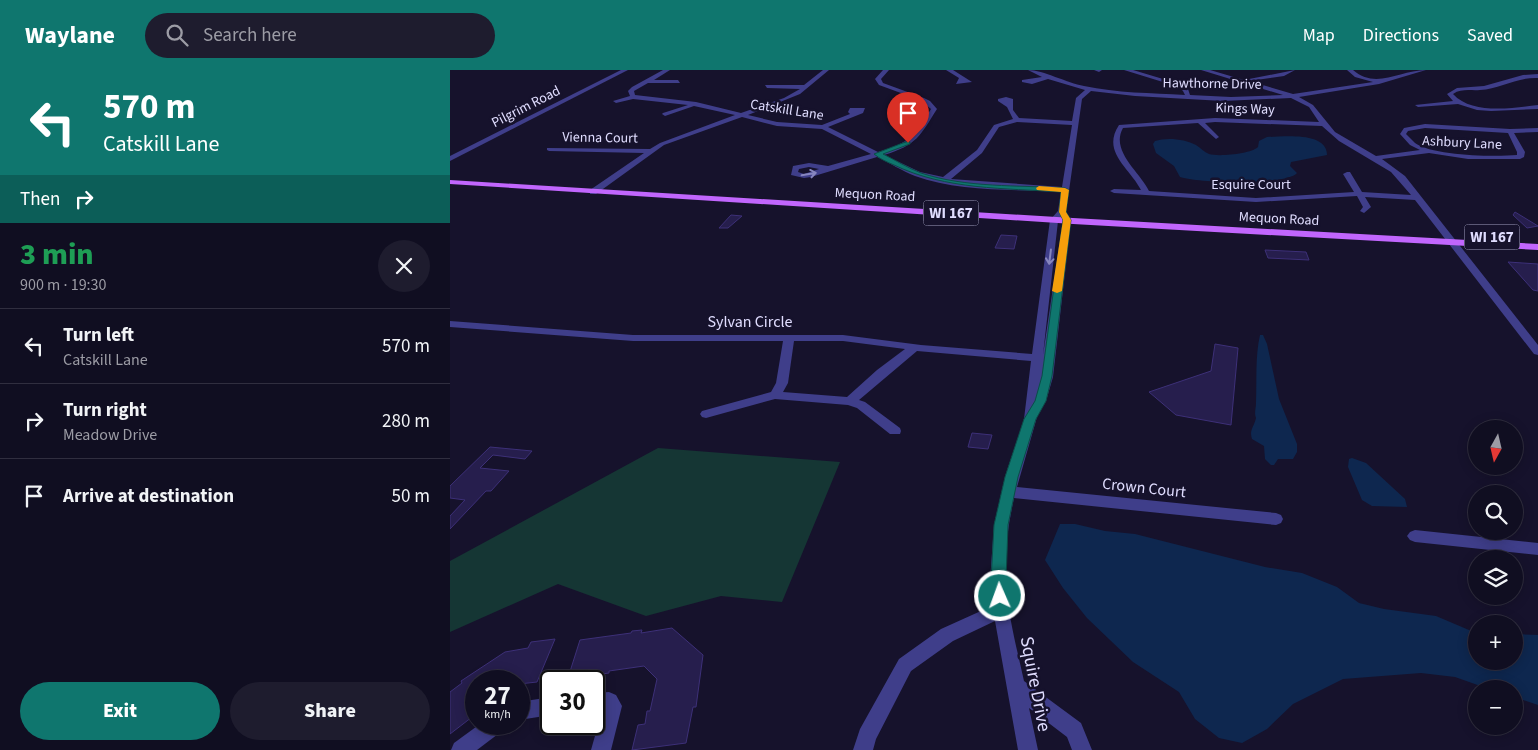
<!DOCTYPE html>
<html lang="en">
<head>
<meta charset="utf-8">
<style>
  body { margin:0; font-family:"Source Sans 3",sans-serif; background:#1e1c2e; color:#f1f3f6; height:100vh; display:flex; flex-direction:column; font-size:19px; white-space:nowrap }
  * { box-sizing:border-box; margin:0 }
  p { font-size:16px; color:#9c9ca5 }
  .icon { flex:none; width:28px; height:28px; fill:none; stroke:currentColor; stroke-width:2; stroke-linecap:round; stroke-linejoin:round }
  .map { position:relative; flex:1; overflow:hidden }
  .sheet { display:flex; flex-direction:column; background:#100e21; width:450px }
  .sheet>* { flex:none }
  .top-card { background:#0f766e; color:#fff; overflow:hidden }
  .needle { width:32px; rotate:188deg }
  .tools { position:absolute; left:1018px; top:350px; display:grid; gap:10px }
  .tools a { display:grid; place-items:center; width:55px; height:55px; border-radius:50%; background:#100e21; box-shadow:0 2px 12px #0003,0 0 0 1px #302e3f; font-size:25px }
  .speed { position:absolute; left:15px; top:600px; display:flex; gap:10px; font-size:25px; font-weight:700; text-align:center }
  .speed>* { display:grid; place-content:center; width:65px; height:65px; border-radius:50%; background:#100e21; box-shadow:0 2px 12px #0003,0 0 0 1px #302e3f; line-height:1 }
  .speed small { font-size:12px; font-weight:400 }
  .speed .limit { border:2px solid #111; border-radius:8px; background:#fff; color:#111 }
  .pin { position:absolute; display:grid; place-items:center; width:42px; height:42px; color:#fff; margin:-51px -21px; border-radius:50% 50% 50% 0; rotate:-45deg; box-shadow:0 0 5px #0007 }
  .pin .icon { rotate:45deg }
  .me { position:absolute; width:55px; margin:-28px; rotate:358deg; stroke-linejoin:round; filter:drop-shadow(0 0 4px #0008) }
  .turn { display:flex; align-items:center; gap:18px; height:105px; padding:0 20px; font-size:22px }
  .turn .icon { width:65px; height:65px; stroke-width:2.5 }
  .turn b { display:block; font-size:35px; line-height:42px }
  .then { display:flex; align-items:center; height:48px; padding:0 20px; background:#0003; gap:10px; font-size:19px }
  .round { display:grid; place-items:center; flex:none; width:52px; height:52px; border-radius:26px; background:#1e1c2e }
  .headline { display:flex; align-items:center; justify-content:space-between; height:85px; padding:0 20px }
  h1 { font-size:30px; font-weight:800; line-height:38px; color:#1e9e55 }
  .primary-button { display:flex; gap:10px; margin-top:auto; padding:10px 20px }
  .primary-button a { flex:1; height:58px; border-radius:30px; background:#0f766e; color:#fff; font-size:20px; font-weight:800; line-height:58px; text-align:center }
  .primary-button a+a { background:#1e1c2e; color:#f1f3f6 }
  ul { padding:0; list-style:none }
  li { display:flex; align-items:center; gap:15px; height:75px; padding:0 20px; border-top:1px solid #302e3f }
  li div { flex:1 }
  li b { display:block; font-size:19px }
  li em { font-style:normal }
  header { display:flex; align-items:center; gap:30px; box-sizing:border-box; height:70px; padding:0 25px; background:#0f766e; color:#fff }
  header strong { font-size:24px }
  nav { display:flex; gap:28px; margin-inline-start:auto; font-size:18px }
  .search { width:350px; height:45px; background:#1e1c2e; display:flex; align-items:center; gap:12px; box-sizing:border-box; padding:0 18px; border-radius:28px; color:#9c9ca5; font-size:19px }
  main { display:flex; flex:1; min-height:0 }
  .map>svg:first-child { display:block }
</style>
</head>
<body>
<header>
<strong>Waylane</strong>
<div class="search"><svg class="icon" aria-label="search" viewBox="0 0 24 24"><circle cx="10" cy="10" r="6"/><path d="M15 15l6 6"/></svg>Search here</div>
<nav><a>Map</a><a>Directions</a><a>Saved</a></nav>
</header>
<main>
<section class="sheet">
<div class="top-card">
<div class="turn"><svg class="icon" aria-label="left" viewBox="0 0 24 24"><path d="M17 20v-9H6M10 6l-5 5 5 5"/></svg><div><b>570 m</b>Catskill Lane</div></div>
<div class="then">Then<svg class="icon" aria-label="right" viewBox="0 0 24 24"><path d="M7 20v-9h11M14 6l5 5-5 5"/></svg></div>
</div>
<div class="headline"><div><h1>3 min</h1><p>900 m · 19:30</p></div><a class="round"><svg class="icon" aria-label="close" viewBox="0 0 24 24"><path d="M6 6l12 12M18 6L6 18"/></svg></a></div>
<ul>
<li><svg class="icon" aria-label="left" viewBox="0 0 24 24"><path d="M17 20v-9H6M10 6l-5 5 5 5"/></svg><div><b>Turn left</b><p>Catskill Lane</p></div><em>570 m</em></li>
<li><svg class="icon" aria-label="right" viewBox="0 0 24 24"><path d="M7 20v-9h11M14 6l5 5-5 5"/></svg><div><b>Turn right</b><p>Meadow Drive</p></div><em>280 m</em></li>
<li><svg class="icon" aria-label="arrive" viewBox="0 0 24 24"><path d="M6 21V4h12l-3 4 3 4H6"/></svg><div><b>Arrive at destination</b></div><em>50 m</em></li>
</ul>
<div class="primary-button"><a>Exit</a><a>Share</a></div>
</section>
<div class="map">
<svg width="1088" height="680" viewBox="0 0 1088 680">
  <rect width="100%" height="100%" fill="#16122c"/>
  <!-- green -->
  <path fill="#153634" d="M208,378L390,392L332,532L271,526L196,546L108,514L0,562V491Z"/>
  <!-- water -->
  <g fill="#0e274f">
    <path d="M817,67C832,67 877,61 877,85L841,92L840,96L847,103C835,116 748,113 730,107L724,96L706,83L703,74L705,71C717,67 735,69 746,75C751,78 754,82 759,84C768,87 801,84 808,77L809,71Z"/>
    <path d="M810,265H813L817,274L829,329L847,374V382L843,389H828L824,395H821L815,389L814,376L802,369C799,360 804,357 806,348C804,342 806,339 806,333C807,310 805,287 810,265Z"/>
    <path d="M902,388L916,393L955,429L957,437L922,436L912,430L898,397L899,389Z"/>
    <path d="M610,454H625L655,461L685,464L815,497L852,503L887,517L909,533L934,539L986,546L1026,563V591H1064V564L1088,565V635L1064,627V619H1039L1005,607L971,603L893,609L843,634L817,659L792,673L769,668L745,649L729,622L683,592L637,548L613,518L595,490Z"/>
  </g>
  <!-- building -->
  <g fill="#261e4d" stroke="#3d3078">
    <path d="M1065,142L1088,156L1077,158L1063,145Z"/>
    <path d="M281,145L292,146L278,158H269Z"/>
    <path d="M551,165L567,166L564,179L545,178Z"/>
    <path d="M815,180L856,182L859,190L818,188Z"/>
    <path d="M1058,192L1088,194V221L1083,220Z"/>
    <path d="M765,274L788,278L781,355L726,345L699,322L761,301Z"/>
    <path d="M522,363L542,365L538,379L518,377Z"/>
    <path d="M40,377L82,381L75,389L43,385L30,398L59,401L41,421H36L0,459V446L15,430L0,428V416Z"/>
    <path d="M222,558L253,585L246,637H243L236,673L182,680L188,655L195,654L197,641H200L207,609L194,596L159,601V603L145,605L144,611H117L130,570L181,563L182,561L192,560L191,563Z"/>
    <path d="M105,569L87,612L69,614V611H26V644L0,664V622L12,613L11,611L55,582L78,578L81,572Z"/>
  </g>
  <g fill="none" stroke-linecap="round" stroke-linejoin="round">
    <!-- minor -->
    <g fill="#3f3e8a" fill-rule="evenodd">
      <path d="M171,0H178L0,91V86Z"/>
      <path d="M213,0H220L204,10H228L230,13H198L184,21L185,25L246,32L291,43L334,28L350,19L317,18L315,15H354L373,0H379L350,24L298,45L327,52L372,55L400,44L398,42L400,38H415L413,43L378,57L428,82C460,73 464,66 481,39L470,30L429,15L425,9L433,0H439L431,9L433,13L474,28L480,31L487,39C470,66 467,75 434,85L470,102L493,107L527,80L544,55L563,49L557,37L548,31V29L556,27L563,29V40L569,48L622,51L626,28L635,20L598,9L582,14L572,12V10L592,7L578,0C593,0 617,13 634,16C667,23 701,23 735,25L733,21L729,17L674,0H683L733,15L738,19L740,25L781,27L833,25L751,0H760L794,10L845,0L834,6L799,11L843,24L923,12L905,7L897,0H903C926,20 950,0 976,0L929,14L849,27L863,35L885,62L926,86L970,80L960,75L950,64L954,58L975,54L1060,59L1088,58V62L1064,63L1075,82L1074,87L1070,89H1018L979,83L932,89L955,106L1088,275V285L1084,284L965,130L915,127L921,137L914,143L910,141L913,137L907,126L806,132L664,123L660,121L664,119L691,120C680,98 651,82 669,55L765,48L869,52L859,37L841,28L773,31L685,26L641,21L632,29L616,142L621,150L603,307L596,331L587,347L567,417L826,443L831,445L833,449L831,453L826,455L564,428C558,455 554,484 556,512C558,546 567,579 574,611L631,653L642,680H622L617,667L579,638L588,680H568L545,551L503,571L461,601L426,669L423,680H403L410,659L449,589L491,559L542,536L540,511L544,455L555,407L574,349L581,291L467,281L409,330L415,332L450,358L451,361L450,364H440L407,338L398,335L325,329L256,348L252,347L250,344L252,341L321,322L326,313L333,271H183L0,257V251L183,265H393L471,275L582,284L600,150L608,141L611,122C565,119 508,122 465,106C452,101 440,93 427,87L361,107L354,108L341,105L343,96L359,93L378,96L421,84L372,59L327,56L292,47L214,75L146,124H140V120L194,83L99,81L97,80V78L200,79L210,73L285,45L244,36L215,46L212,44L213,43L238,35L183,29L166,33L163,31L180,26L178,21L182,17ZM567,52L622,55L612,117L501,109L532,83L549,57ZM765,52L872,56L889,71L941,102L961,125L912,122L900,102H897L893,104L904,122L806,128L699,121C690,102 660,81 673,58L748,53L766,69L769,67L755,53ZM975,58L1058,63L1067,82V85C1044,87 983,86 965,73C962,70 959,67 956,64L958,61ZM359,97L369,99L354,104L348,102L349,99ZM611,148L613,150L593,285L608,151ZM344,271H393L455,279L427,300L397,327L333,322L338,313Z"/>
      <path d="M496,0H503L522,12L506,14L509,8Z"/>
      <path d="M644,0H652L649,2Z"/>
      <path d="M1088,4V8C1067,7 1050,19 1030,20C1021,21 1012,18 1003,24C1022,45 1063,38 1088,35V39L1041,41L1027,40L1008,34L968,37L965,35L1003,31L997,24L1007,18L1034,16L1073,5Z"/>
      <path d="M965,460L1088,473V485L965,472L960,470L957,466L960,462Z"/>
      <path d="M159,622L166,625L172,636L161,680H141L152,641H144V623Z"/>
      <path d="M101,627V645L69,650V632Z"/>
      <path d="M30,654H55L52,661L27,680H1L4,673Z"/>
    </g>
    <!-- major -->
    <path fill="#c166fd" fill-rule="evenodd" d="M0,110L623,148L1088,174V180L623,154L0,114Z"/>
  </g>
  <!-- one-way arrows -->
  <defs><path id="oneway-shaft" d="M-6 0H5M1.5-3L5.5 0L1.5 3" fill="none" stroke-width="1.6" stroke-linecap="round" stroke-linejoin="round" transform="scale(1.25)"/></defs>
  <g stroke="#8786bf">
    <use href="#oneway-shaft" transform="translate(359 104) rotate(-10)"/>
    <use href="#oneway-shaft" transform="translate(600 187) rotate(97)"/>
  </g>
  <!-- route -->
  <path fill="#0f766e" stroke="#0a4d48" d="M458,71L460,72V74L433,84C445,90 458,98 471,103C516,118 568,115 615,118L619,120L616,142L621,150L602,306L596,331L586,349L568,407L558,455L556,511L557,526L555,530L550,532L544,530L541,511L544,455L555,407L574,349L585,331L592,306L613,150L609,142L611,122C555,118 496,120 444,95C437,92 430,89 424,84Z"/>
  <!-- slow -->
  <path fill="#f59e0b" d="M589,116L615,118L619,120L616,142L621,150L612,221L607,223L602,221L613,150L609,142L611,122L587,120L586,118Z"/>
  <g text-anchor="middle" dominant-baseline="central" stroke-width="5" stroke-linejoin="round" paint-order="stroke">
    <!-- far-street labels -->
    <g font-size="14" fill="#e0ddff" stroke="#16122c">
      <text transform="translate(762 14) rotate(1)">Hawthorne Drive</text>
      <text transform="translate(76 37) rotate(-27)">Pilgrim Road</text>
      <text transform="translate(795 39) rotate(2)">Kings Way</text>
      <text transform="translate(337 40) rotate(9)">Catskill Lane</text>
      <text transform="translate(150 68) rotate(1)">Vienna Court</text>
      <text transform="translate(1012 73) rotate(3)">Ashbury Lane</text>
      <text x="801" y="115">Esquire Court</text>
      <text transform="translate(425 125) rotate(3)">Mequon Road</text>
      <text transform="translate(829 149) rotate(3)">Mequon Road</text>
    </g>
    <!-- shield labels -->
    <g fill="#16122c" stroke="#a3a0c0" stroke-width="1">
      <rect x="473.5" y="130.5" width="55" height="25" rx="4"/>
      <rect x="1014.5" y="154.5" width="55" height="25" rx="4"/>
    </g>
    <g font-size="15" font-weight="bold" fill="#e0ddff">
      <text x="501" y="143">WI 167</text>
      <text x="1042" y="167">WI 167</text>
    </g>
    <!-- street labels -->
    <g font-size="16" fill="#e0ddff" stroke="#16122c">
      <text x="300" y="252">Sylvan Circle</text>
      <text transform="translate(694 418) rotate(6)">Crown Court</text>
    </g>
    <!-- near-street labels -->
    <g font-size="19" fill="#e0ddff" stroke="#16122c">
      <text transform="translate(585 614) rotate(79)">Squire Drive</text>
    </g>
  </g>
</svg>
<div class="tools">
<a><svg class="needle" viewBox="-14 -14 28 28"><path d="M0-13l5 13h-10z" fill="#e53935"/><path d="M0 13l5-13h-10z" fill="#9c9ca5"/></svg></a>
<a><svg class="icon" aria-label="search" viewBox="0 0 24 24"><circle cx="10" cy="10" r="6"/><path d="M15 15l6 6"/></svg></a>
<a><svg class="icon" aria-label="layers" viewBox="0 0 24 24"><path d="M12 4l9 5-9 5-9-5zM3 14l9 5 9-5"/></svg></a>
<a>+</a>
<a>−</a>
</div>
<div class="speed"><div>27<small>km/h</small></div><div class="limit">30</div></div>
<div class="pin" style="left:458px;top:73px;background:#d93025"><svg class="icon" aria-label="arrive" viewBox="0 0 24 24"><path d="M6 21V4h12l-3 4 3 4H6"/></svg></div>
<svg class="me" style="left:550px;top:526px" viewBox="-20 -20 40 40"><circle r="17" fill="#0f766e" stroke="#fff" stroke-width="3"/><path d="M0-11L8 9 0 5-8 9z" fill="#fff"/></svg>
</div>
</main>
</body>
</html>
